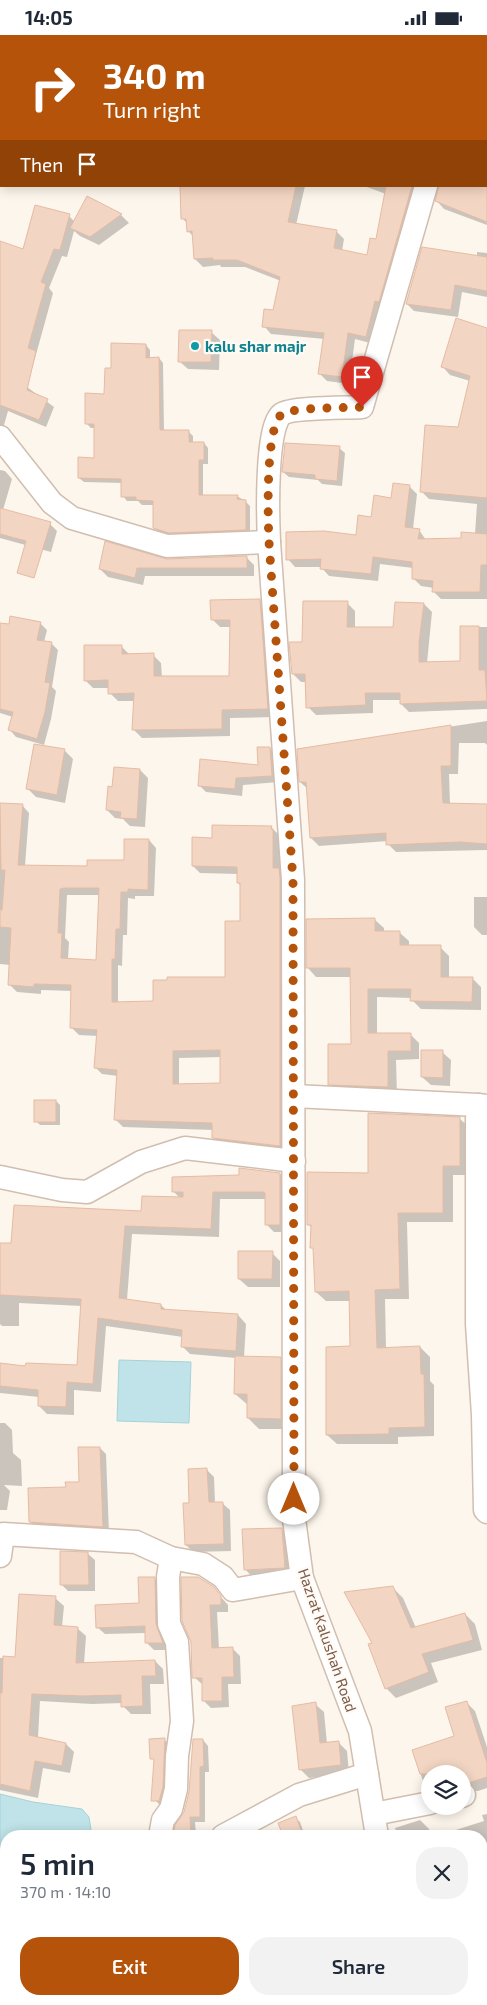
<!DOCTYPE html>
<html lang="en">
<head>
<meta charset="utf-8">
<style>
  body { margin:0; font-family:"Exo 2",sans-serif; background:#f2f2f3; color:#1f2937; height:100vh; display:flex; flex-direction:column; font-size:19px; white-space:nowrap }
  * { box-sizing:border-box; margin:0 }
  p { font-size:16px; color:#747a83 }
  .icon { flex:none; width:28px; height:28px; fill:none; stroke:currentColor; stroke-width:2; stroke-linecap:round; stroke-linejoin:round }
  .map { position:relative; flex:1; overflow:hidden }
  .side { position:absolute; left:0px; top:1795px; width:488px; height:175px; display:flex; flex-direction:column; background:#fff; border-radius:20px 20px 0 0; box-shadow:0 2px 12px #0003 }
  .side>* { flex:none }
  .top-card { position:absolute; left:0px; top:0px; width:488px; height:152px; box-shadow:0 2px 12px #0003; background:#b45309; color:#fff; overflow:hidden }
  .controls { position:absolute; left:421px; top:1730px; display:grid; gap:10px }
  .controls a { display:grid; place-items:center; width:50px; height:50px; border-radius:50%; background:#fff; box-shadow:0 2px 12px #0003; font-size:25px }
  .pin { position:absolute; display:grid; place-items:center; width:42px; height:42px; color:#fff; margin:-51px -21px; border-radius:50% 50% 50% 0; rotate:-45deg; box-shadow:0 0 5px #0007 }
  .pin .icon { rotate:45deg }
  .me { position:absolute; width:55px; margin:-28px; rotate:0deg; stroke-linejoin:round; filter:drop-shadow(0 0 4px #0008) }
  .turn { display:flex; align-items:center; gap:18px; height:105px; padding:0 20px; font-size:22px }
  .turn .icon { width:65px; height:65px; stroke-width:2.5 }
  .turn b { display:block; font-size:35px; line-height:42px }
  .then { display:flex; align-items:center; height:48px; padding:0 20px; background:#0003; gap:10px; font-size:19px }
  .round { display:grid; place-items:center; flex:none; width:52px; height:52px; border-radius:20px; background:#f2f2f3 }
  .headline { display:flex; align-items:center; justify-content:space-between; height:85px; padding:0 20px }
  h1 { font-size:30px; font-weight:600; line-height:38px }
  .cta { display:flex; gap:10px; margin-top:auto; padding:10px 20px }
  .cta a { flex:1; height:58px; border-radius:20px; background:#b45309; color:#fff; font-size:20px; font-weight:600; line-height:58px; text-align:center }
  .cta a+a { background:#f2f2f3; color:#1f2937 }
  .status { display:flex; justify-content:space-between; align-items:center; height:35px; padding:0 25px; background:#fff; direction:ltr }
  .status svg { height:14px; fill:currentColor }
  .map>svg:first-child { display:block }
</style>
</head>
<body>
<div class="status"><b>14:05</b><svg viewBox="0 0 49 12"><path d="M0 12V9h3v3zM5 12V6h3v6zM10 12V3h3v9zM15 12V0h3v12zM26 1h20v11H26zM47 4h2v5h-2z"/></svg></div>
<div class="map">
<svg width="487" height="1970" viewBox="0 0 487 1970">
  <rect width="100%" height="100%" fill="#fdf6ec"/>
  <!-- green -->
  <path fill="#d8ecc9" d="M201,0H440V1Z"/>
  <!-- water -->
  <g fill="#bfe3e8" stroke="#a5d3da">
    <path d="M119,1325L191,1327L189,1388L117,1386Z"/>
    <path d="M0,1759L33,1767L82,1774L89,1782L92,1801H6V1844L0,1843Z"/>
    <path d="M136,1964H181L187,1966L184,1970H132L131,1968Z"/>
  </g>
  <!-- shadow -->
  <g fill="#0003" fill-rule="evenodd">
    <path d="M7,0H52L6,1Z"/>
    <path d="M140,0H185L139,1Z"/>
    <path d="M487,7V85H486Z"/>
    <path d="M486,145L487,190L444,174L437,166L486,151Z"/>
    <path d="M181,151H305L296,190L337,197L344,204L342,216L368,221L377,206L386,159L364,151H423L374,309L355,304L349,349L327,346L319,338L325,304L271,299L264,291L274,276L281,246L245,232H221L220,230L203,232L195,224L194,202L188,196L187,188L182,183Z"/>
    <path d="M88,163L121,180L129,188L99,210L80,201L74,196L67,222L62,221L49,253L53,258L32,334L0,322V207L24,216L69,181L75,187Z"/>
    <path d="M477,217L487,218V262L462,257L458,282L414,276L407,269L477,221Z"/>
    <path d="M487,294V564H441L434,557V553L421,551L413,543V533L380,529L378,546L329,541L321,532H295L288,524L357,501L372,483L392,464L410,452L417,459L413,494L419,495L426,505L462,504L475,499L477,469L429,464L421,456L459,393L470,346L450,340L443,332Z"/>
    <path d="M211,297L220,305L219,335L188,334L179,326Z"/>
    <path d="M146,310L150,315V324L159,323L163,328L164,397L188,396L193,401V408H204L208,413V429H203V462L237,461L245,466L250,471V499L174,502L159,497L154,493V470H142L138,466H127L123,461L122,448L84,447L79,443L95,424V393H91L86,388L106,360L112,335Z"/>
    <path d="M0,344L27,352L54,372L46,392L8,376L2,397L0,399Z"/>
    <path d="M339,413L345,418L342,451L322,449L318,445L289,442L283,437Z"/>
    <path d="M0,435L5,436L12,444L3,475L50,489L57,496L51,517L0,503Z"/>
    <path d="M246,522L254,530V541H145L143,550L108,542L100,534L167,525Z"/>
    <path d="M259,565L267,573L275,682L230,683V701L142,703L134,695L135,666H118L110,658L109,653H93L85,645L121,611L130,620H153L161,628L162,643L231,642V592H220L212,584Z"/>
    <path d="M347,568L355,576V593H394L397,569H424L432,577L427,628L461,627V592H487V674L409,677L401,669V665H373V678L316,680L308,672L306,647H301L293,639L303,608Z"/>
    <path d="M40,588L47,595L44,607L52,609L58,615L52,652L56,656L51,684L44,710L16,702L10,695L13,682L0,678V589L10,591Z"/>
    <path d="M487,686V710L485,708H459L458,739H449L450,769L487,770V815L396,817L388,809V806L319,811L311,803L308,754L300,747L298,715Z"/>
    <path d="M35,710L65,716L73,724L65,768L36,762L27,753Z"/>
    <path d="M270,713L277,720L279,747L243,750L242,761L206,757L199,750L260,731Z"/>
    <path d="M140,735L148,743L145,792L130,791L123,784L115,783L107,775L114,753Z"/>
    <path d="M0,769L22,770L29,778L25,831L88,832L125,827L149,805L156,813L154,861H135V864L128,863L127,900H123L122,931L118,930V968H154L226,943L241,887V851L238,848V839L200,838L193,831L213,804L271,792L278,799L280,803V836L286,842L287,1118L221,1110L213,1102V1095L123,1092L116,1085L118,1041L102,1039L95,1032L98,1001L79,1000L72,993V956L41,955V959L17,957L10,950L11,930L0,929ZM67,860H100L97,926L68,924L69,907L65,903ZM222,1022L221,1050H179V1023Z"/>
    <path d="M474,862H487V900H482L474,892Z"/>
    <path d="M375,885L384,893V897L400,898L409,906V911L440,912L449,921V943H472L481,952V975L421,974L412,965V963L377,962V999H410L419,1008V1024L396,1025L397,1061L338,1058L329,1049L352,1010V942H316L308,933Z"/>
    <path d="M442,1017L451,1025L450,1051L431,1050L422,1042Z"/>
    <path d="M56,1066L60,1070V1090H40L36,1086Z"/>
    <path d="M460,1084L470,1093V1140H453V1187H407L409,1264H385L386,1314L420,1312L430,1322V1346L434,1350V1401L398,1402V1409H337L327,1400L352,1313L350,1266H326L316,1257L315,1216L312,1212V1193L308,1189L369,1140Z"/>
    <path d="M280,1139L288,1147V1197H274L266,1189V1164H220L219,1202L132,1199L127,1265L161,1270L166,1275L238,1280L246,1289L244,1322L280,1323L291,1334V1394H259L248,1383V1370L235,1359L236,1323L190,1319L182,1311L183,1302L106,1291L101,1357L74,1355V1380L47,1379L39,1371V1362L0,1358V1330L27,1333L78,1331L82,1271L19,1268V1291H2L0,1289V1210H12L143,1177L180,1163L173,1156Z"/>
    <path d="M272,1218L280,1226V1252H248L239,1244Z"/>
    <path d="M0,1388H5L12,1395L13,1418L21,1425L22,1451L4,1450L10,1456L7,1475H0Z"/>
    <path d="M100,1413L106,1419L109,1498L37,1493L30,1487L67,1454L81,1448Z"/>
    <path d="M207,1435L214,1442L215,1468H222L230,1475L231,1516L193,1517L186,1510L190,1469Z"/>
    <path d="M281,1494L290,1502L293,1541L253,1543L245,1534Z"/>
    <path d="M88,1519L95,1525V1556H68L61,1549Z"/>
    <path d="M154,1543L162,1551L169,1615H154L147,1608L146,1598L105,1599L97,1592L140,1570Z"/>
    <path d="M213,1553L228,1570V1577H217L219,1614L232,1613L240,1621L241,1649H228L229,1672L211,1673L204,1666L203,1650L194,1642Z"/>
    <path d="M393,1553L403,1563L416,1593L465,1579L475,1589L482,1615L431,1628L438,1647L396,1663L386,1653L374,1608Z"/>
    <path d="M55,1563L64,1571L62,1592L77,1593L86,1601L84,1629L155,1626L163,1634L164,1649H150L151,1679H131L123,1671V1668L92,1669L40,1666L38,1703L66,1709L74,1717L70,1738L43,1733L38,1763L0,1755V1623H16Z"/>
    <path d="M466,1667L475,1676L487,1712V1753L478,1756H468L462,1760V1739H430V1759L426,1755L413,1716L456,1702Z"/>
    <path d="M315,1669L324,1677L327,1709L338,1707L347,1716L349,1738L309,1743L301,1735Z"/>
    <path d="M203,1705L208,1711L209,1737H205V1787H195L196,1801H174L177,1791L185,1778Z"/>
    <path d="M152,1706H166L173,1713L162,1772L155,1765V1726L153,1723Z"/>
    <path d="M487,1779V1854L481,1857V1801H437L484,1786L482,1780Z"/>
    <path d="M296,1783L300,1787L305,1801H284L280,1789Z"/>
    <path d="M420,1785L429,1794L431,1801H398L395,1793Z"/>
    <path d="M105,1798L121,1801H105Z"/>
    <path d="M0,1868L6,1875L0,1899Z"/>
    <path d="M481,1872L487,1875V1970H419L418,1964H481Z"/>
    <path d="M6,1962L38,1964L39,1970H0V1963Z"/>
  </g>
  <!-- building -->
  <g fill="#f3d5c3" stroke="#e6bba3" fill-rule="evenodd">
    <path d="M180,151H296L288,187L337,195L334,213L367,220L370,203L376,204L386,151H412L379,267L375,266L366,302L348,298L342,342L318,339L324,298L262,292L264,274L273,275L280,242L237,225H212L213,223L194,224L192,196L187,197L186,184H181Z"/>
    <path d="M439,151H487V187L435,166Z"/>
    <path d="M87,161L122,179L90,202L70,193Z"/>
    <path d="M35,170L70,179L60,215L54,214L41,247L46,249L28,313L36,316L27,355L48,364L39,385L0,370V206L23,214Z"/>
    <path d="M422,212L487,222V256L455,250L451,275L406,269Z"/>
    <path d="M456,283L487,293V463L420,457L425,390L458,392L470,341L441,332Z"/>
    <path d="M179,295H212L211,327H178Z"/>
    <path d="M111,308L146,309V323L159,322L160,395H189V407H204V425H199V460H238L237,464L246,465V495L169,498L153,493V466L136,465V462H121V444L78,443V422L94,423V389H85V358L104,359L105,333H111Z"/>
    <path d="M285,408L340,411L337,446L315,444V440L282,437Z"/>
    <path d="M393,448L410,450L405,492L420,494L418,504L461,503V497L487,499V530H481L480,557H432L433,546L412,544V527L373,522L371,539L320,534L321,524L286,525V497L324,496L356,500L358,480L371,482L374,460L391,463Z"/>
    <path d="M0,473L51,487L34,543L17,538L26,506L0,499Z"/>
    <path d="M105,506L167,524L247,521V533H137L135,543L99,534Z"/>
    <path d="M260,564L268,674L222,675V694L132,695L134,658L108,659V645L84,646V610H122V619L154,618V641H229L230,585H211L210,565Z"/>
    <path d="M303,566H348L347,592H393L395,567L424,568L419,608V627L460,626V591H479V635H485L487,666L400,669V658H365L366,670L306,673L305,639H292L289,607H302Z"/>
    <path d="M10,581L41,587L37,605L52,607L45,647L50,648L45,677L37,704L8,695L13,677L0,674V588L9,589Z"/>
    <path d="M451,690V731H441L443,768L487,769V809L460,807L386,810V798L310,803L306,747H299L297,714Z"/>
    <path d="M34,709L65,714L57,760L26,754Z"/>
    <path d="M257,712H270L272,741L236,743L235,754L198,751L200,724L258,730Z"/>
    <path d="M114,732L140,734L137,784L120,783L121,777L106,775L108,751L112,752Z"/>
    <path d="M0,768L23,769L18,830L87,831V825H124V804H149L148,855L128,854V857H121L120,894H116L115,924H112V967L153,966V945H167V942H225V886H240V848H237V832L192,831V802L212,803V790L272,791L271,794H273V833H279L280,843V1111L212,1103V1088L114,1085L117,1035L94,1033L97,995L70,993L71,950L34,949V952L8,950L11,893L0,892V875H2L5,835H1ZM64,853H99L96,925L61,923L62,898H58L60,854ZM220,1015V1048L173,1049V1016Z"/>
    <path d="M375,883V896H400V910H441V942H473L472,967L410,966L411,954H368V998H411V1016H388V1052L328,1050V1009H351L350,933H306V884Z"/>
    <path d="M421,1015H443V1043L421,1042Z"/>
    <rect x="34" y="1065" width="22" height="22"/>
    <path d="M368,1078L460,1082V1131H443V1178H398L400,1254L375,1255L377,1313L420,1311L421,1339H424L425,1392L389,1393V1399L326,1400V1312L350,1311L349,1256L315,1257L313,1213H310L311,1190H307V1137L368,1138Z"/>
    <path d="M239,1133L280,1138V1190H265V1158L263,1157H213L211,1194L125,1191L119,1263L161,1269V1274L238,1279L236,1316L181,1312L182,1295L98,1283L93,1349L67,1347L66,1372L38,1371V1355L0,1351V1328L25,1331L26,1328L77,1330L81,1264L0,1260V1208H11L14,1170L141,1176L142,1161L183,1162V1157H172V1142L239,1140Z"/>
    <path d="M238,1216H273L272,1244H238Z"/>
    <path d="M235,1321L281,1322V1384L247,1383V1359H234Z"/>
    <path d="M78,1412H100L103,1492L29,1487L28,1453L66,1452L65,1447H79Z"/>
    <path d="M207,1433L209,1467H223L224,1509L185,1510L183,1468H189L188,1434Z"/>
    <path d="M282,1493L285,1533L244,1535L242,1494Z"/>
    <path d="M60,1516L88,1517L89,1550H60Z"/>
    <path d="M138,1542H155L156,1589L163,1608H145V1591L96,1593L95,1570L139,1568Z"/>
    <path d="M181,1542H198L214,1552L221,1561V1570H210L212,1613L233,1612L234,1642H222V1666H202V1643H192L191,1607L182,1586Z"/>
    <path d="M393,1551L411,1593L465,1578L473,1605L422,1619L429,1637L385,1654L368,1609L372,1608L344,1557Z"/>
    <path d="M19,1559L56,1561L54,1590L78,1592L76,1628L155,1625L156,1641H142L143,1671L121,1672V1660L83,1661L32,1659L29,1700L66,1708L62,1731L35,1726L30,1756L0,1749V1658H2L3,1621L15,1622Z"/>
    <path d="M467,1666L487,1728V1742L468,1748L462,1747V1739H420L412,1715L454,1701L445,1672Z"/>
    <path d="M316,1667L320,1708L339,1706L341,1730L299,1735L292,1671Z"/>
    <path d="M165,1703L163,1752L159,1766H151L154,1724H150L149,1704Z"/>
    <path d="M193,1704H203L204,1731L200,1732V1782H190L191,1801H173L175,1790L184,1777L189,1757Z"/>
    <path d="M296,1781L303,1801H283L278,1788Z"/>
  </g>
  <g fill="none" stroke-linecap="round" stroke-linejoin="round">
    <!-- minor casing -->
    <g stroke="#d1beb0" stroke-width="25">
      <g id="minor">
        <path d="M450,1L451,0"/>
        <path d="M0,402L52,468L72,483L167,511L269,507"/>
        <path d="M294,1061L478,1070"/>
        <path d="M487,1071L478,1070L477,1084V1289L483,1380L485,1475L487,1477"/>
        <path d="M0,1142L62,1155L87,1157L141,1127L185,1113L294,1126"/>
        <path d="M0,1521L3,1499L136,1507L171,1523L203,1529L223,1542L233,1555L302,1543"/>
        <path d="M462,1761L464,1760"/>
        <path d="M374,1779L430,1768"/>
        <path d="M160,1801L163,1785L171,1774L176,1754L177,1721L182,1686L177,1607L169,1589L168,1542L171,1523"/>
        <path d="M223,1801L299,1760L367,1739"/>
        <path d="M377,1801L360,1696L302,1543L294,1484L293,845L269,507C268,485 265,391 282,379C293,372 347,373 362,372L426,151"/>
        <path d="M481,1858L487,1859"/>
        <path d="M398,1964L399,1970"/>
        <path d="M114,1970L115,1964"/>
      </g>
    </g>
    <!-- minor -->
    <use href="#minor" stroke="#fff" stroke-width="22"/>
  </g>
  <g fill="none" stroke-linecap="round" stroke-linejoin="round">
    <!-- route -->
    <path stroke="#b45309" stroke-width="9" stroke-dasharray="0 16.2" d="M294,1464L293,845L269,507C268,485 265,391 282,379C293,372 347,373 362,372"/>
  </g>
  <!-- markers -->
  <circle fill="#0f9aa8" stroke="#fffaf3" stroke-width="2" cx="195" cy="311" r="5"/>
  <g text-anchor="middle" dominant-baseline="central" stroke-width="4.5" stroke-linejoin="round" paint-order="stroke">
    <!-- culture labels -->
    <g font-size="15" font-weight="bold" fill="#0d838f" stroke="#fffaf3" text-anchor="start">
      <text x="205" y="311">kalu shar majr</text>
    </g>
    <!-- street labels -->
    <g font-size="15" fill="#7a5c4d" stroke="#fffaf3">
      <text transform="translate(328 1605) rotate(71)">Hazrat Kalushah Road</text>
    </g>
  </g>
</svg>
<div class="controls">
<a><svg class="icon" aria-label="layers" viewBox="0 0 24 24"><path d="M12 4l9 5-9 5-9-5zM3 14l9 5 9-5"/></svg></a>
</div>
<div class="pin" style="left:362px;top:372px;background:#d93025"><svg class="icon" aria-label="arrive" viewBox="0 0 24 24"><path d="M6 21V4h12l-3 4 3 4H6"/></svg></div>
<svg class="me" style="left:294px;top:1464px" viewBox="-20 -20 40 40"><circle r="19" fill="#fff"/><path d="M0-13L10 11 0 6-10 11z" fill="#b45309"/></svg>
<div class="top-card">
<div class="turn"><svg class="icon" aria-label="right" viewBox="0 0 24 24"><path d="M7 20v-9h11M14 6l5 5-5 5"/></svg><div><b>340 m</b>Turn right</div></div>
<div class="then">Then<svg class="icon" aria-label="arrive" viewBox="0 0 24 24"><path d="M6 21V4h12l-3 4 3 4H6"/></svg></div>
</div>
<section class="side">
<div class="headline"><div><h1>5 min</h1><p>370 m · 14:10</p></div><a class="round"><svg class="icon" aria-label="close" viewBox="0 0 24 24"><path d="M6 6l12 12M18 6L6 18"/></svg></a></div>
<div class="cta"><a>Exit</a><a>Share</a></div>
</section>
</div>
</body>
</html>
